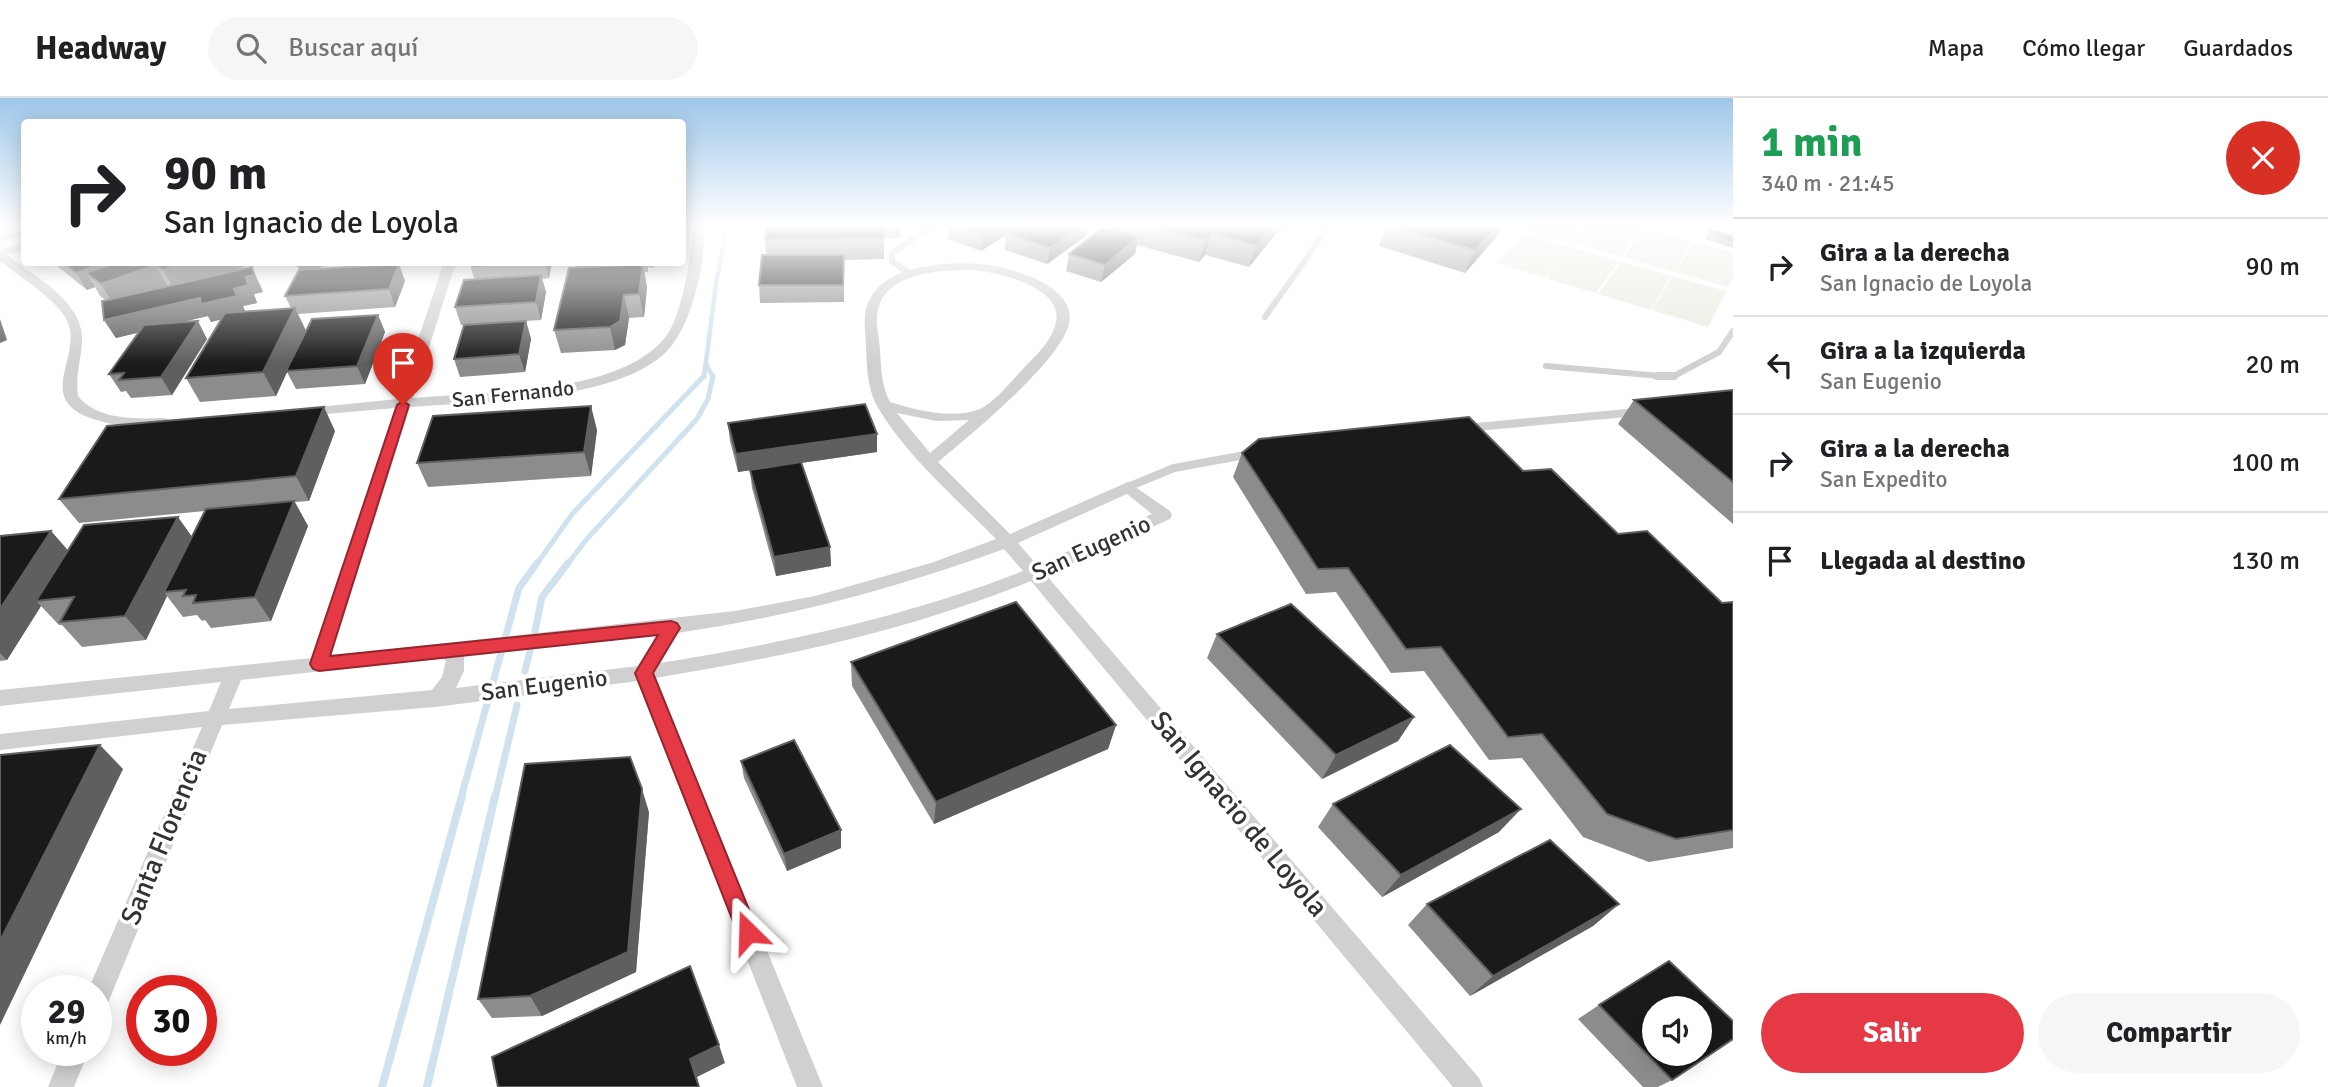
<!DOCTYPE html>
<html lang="es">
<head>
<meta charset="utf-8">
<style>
  body { margin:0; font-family:Signika,sans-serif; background:#f6f6f6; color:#202124; height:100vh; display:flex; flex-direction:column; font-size:26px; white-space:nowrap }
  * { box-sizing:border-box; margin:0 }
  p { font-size:23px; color:#757577 }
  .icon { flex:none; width:38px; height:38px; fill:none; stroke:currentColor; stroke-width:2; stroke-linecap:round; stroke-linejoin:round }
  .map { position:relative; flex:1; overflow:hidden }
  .panel { display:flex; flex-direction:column; background:#fff; width:595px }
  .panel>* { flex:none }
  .banner { position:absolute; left:21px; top:21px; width:665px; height:147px; border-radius:7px; box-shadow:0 4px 18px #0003; background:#fff; color:#202124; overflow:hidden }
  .fabs { position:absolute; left:1642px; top:898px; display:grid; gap:14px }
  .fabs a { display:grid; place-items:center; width:70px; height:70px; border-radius:50%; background:#fff; box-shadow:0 4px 18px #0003; font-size:35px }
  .speed { position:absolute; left:21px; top:877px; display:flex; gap:14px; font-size:35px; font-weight:700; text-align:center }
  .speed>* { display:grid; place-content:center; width:91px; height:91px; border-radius:50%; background:#fff; box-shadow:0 4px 18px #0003; line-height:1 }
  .speed small { font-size:18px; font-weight:400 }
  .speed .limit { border:10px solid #d22; background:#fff; color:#111 }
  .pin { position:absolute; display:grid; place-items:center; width:60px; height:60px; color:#fff; margin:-72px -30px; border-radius:50% 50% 50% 0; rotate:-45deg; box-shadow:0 0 7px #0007 }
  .pin .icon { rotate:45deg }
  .me { position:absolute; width:77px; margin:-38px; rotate:338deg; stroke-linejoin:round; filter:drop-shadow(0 0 5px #0008) }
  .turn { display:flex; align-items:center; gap:24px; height:147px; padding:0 28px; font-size:32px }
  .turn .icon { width:91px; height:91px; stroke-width:2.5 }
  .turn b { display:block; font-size:49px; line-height:60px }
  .round { display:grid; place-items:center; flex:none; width:74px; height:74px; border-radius:37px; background:#f6f6f6 }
  .head { display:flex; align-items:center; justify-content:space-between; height:119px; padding:0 28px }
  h1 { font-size:42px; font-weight:700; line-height:52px; color:#1e9e55 }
  .cta { display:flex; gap:14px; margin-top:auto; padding:14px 28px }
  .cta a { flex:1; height:80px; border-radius:42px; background:#e63946; color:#fff; font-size:28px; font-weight:700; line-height:80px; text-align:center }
  .cta a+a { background:#f6f6f6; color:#202124 }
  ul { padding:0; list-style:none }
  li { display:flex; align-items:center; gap:21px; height:98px; padding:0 28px; border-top:2px solid #e0e0e0 }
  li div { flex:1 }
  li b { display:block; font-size:26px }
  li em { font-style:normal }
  header { display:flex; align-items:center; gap:42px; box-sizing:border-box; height:98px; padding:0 35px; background:#fff; border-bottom:2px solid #e0e0e0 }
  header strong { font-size:33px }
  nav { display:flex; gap:38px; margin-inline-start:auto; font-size:24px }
  .search { width:490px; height:63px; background:#f6f6f6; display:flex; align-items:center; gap:18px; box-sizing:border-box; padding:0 24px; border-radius:38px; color:#757577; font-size:26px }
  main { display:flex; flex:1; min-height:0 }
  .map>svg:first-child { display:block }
</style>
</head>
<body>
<header>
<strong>Headway</strong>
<div class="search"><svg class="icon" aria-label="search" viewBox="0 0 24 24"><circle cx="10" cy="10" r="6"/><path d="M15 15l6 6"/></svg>Buscar aquí</div>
<nav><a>Mapa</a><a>Cómo llegar</a><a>Guardados</a></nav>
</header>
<main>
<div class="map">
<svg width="1733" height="989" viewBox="0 0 1733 989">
  <rect width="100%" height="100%" fill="#fff"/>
  <!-- green -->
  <g fill="#e6ecdf">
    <path d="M1530,128H1586L1572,145L1526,132Z"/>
    <path d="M1588,128L1642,130L1622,159L1574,145Z"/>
    <path d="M1644,130L1692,143L1674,174L1624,159Z"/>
    <path d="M1523,136L1569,149L1545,180L1497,165Z"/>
    <path d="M1694,144L1733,154V180L1728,189L1675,174Z"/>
    <path d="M1570,149L1619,163L1596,195L1546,180Z"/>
    <path d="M1621,164L1671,178L1651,212L1598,196Z"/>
    <path d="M1673,178L1726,193L1708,229L1652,212Z"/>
  </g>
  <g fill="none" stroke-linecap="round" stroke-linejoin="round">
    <!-- stream-far3 -->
    <g stroke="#cfe2ee" stroke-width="4.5">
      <path d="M706,266L713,279"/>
      <path d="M704,279L716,186L727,128"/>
    </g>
    <!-- stream-far2 -->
    <g stroke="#cfe2ee" stroke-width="5">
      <path d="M536,467L573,415L704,278"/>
      <path d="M567,467L586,442L697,321L708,301L713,278"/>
    </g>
    <!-- stream-far1 -->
    <g stroke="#cfe2ee" stroke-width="7">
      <path d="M535,533L542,499L568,465"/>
      <path d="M525,573L530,553"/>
      <path d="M461,700L519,490L537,465"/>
      <path d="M495,700L517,607"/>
    </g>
    <!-- stream -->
    <g stroke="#cfe2ee" stroke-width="8">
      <path d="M382,989L462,698"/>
      <path d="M427,989L495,698"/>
    </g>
    <!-- service-far1 -->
    <g stroke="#d0d0d0" stroke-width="6">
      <path d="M910,176L892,163V155L932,128"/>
      <path d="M1265,219L1329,128"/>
      <path d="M1546,268L1672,279L1719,254L1733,233"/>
    </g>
    <!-- service -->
    <g stroke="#d0d0d0" stroke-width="8">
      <path d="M1657,278H1674"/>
      <path d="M1466,330L1637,314"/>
      <path d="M1128,389L1174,370L1251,356"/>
    </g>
    <!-- minor -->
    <g fill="#d0d0d0" fill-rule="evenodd">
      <path d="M693,128H705C705,165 692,232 663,257C609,304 481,303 410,309L331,558L735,513L815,498L931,465L996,441C956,400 904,356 876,306C867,288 867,268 866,249C866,237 863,223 866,211C877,167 944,163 981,166C1007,168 1078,187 1069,226C1059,265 970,337 938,364L1010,436L1128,384L1170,413L1172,417L1170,421L1046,477L1479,980L1483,989H1453L1031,483C910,532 784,559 655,580L823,989H797L638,583L435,609L222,627L105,912L96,915V892H88L202,629L0,652V636L209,613L221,584L0,608V592L312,560L395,310L303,318L298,317V311L398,301L444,164H456L413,300C481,294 631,298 670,232C682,212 693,152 693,128ZM972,172C997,174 1068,189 1055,228C1050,245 1035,258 1023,271C1011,283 995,304 980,311C952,322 916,312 890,304C881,287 881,269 880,251C879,238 875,225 878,212C886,174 941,172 972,172ZM897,315L936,323L969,322L930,355ZM1127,396L1152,416L1037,467L1018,445ZM1004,451L1023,473C906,519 784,545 660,565L677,535C789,519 897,490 1004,451ZM657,537L638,568L456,590L464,573V558ZM443,560L446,563L442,579L432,592L229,611L241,582Z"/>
      <path d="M24,130V137L0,144V137Z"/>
      <path d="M24,145V152L7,157C35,179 85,204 82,244C81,263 75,279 78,298C97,322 135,321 163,320L168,321L170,324L168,327C148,332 124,329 104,324C24,305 89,257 65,219C53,199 19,178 0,163V152Z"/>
      <path d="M63,952H89L74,989H48Z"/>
    </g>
  </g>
  <!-- wall -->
  <g fill="#8c8c8c">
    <path d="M766,128H901L900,140H884V161L844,162V204L760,205L759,187L766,157L765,141Z"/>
    <path d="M949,128H1088L1086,138L1047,166L1005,152L1006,137L981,153L948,141Z"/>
    <path d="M1100,128H1289L1284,134L1278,133L1249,169L1205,157L1199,164L1137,147L1135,156L1101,184L1066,173L1069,156L1100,131Z"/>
    <path d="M1387,128H1502L1498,137L1465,175L1379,148Z"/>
    <path d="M1711,132L1733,140V150L1705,141Z"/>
    <path d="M52,164H256L236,172L260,186L263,194L254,196L257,205L243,208L245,214L291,210L285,198L300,172L293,164H337L313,172L405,183L395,209L298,216L306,233L378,217L385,234L365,286L296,291L287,274L276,298L200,304L186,280L222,221L211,224L208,218L181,224L207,241L172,297L131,300L126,293L121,294L109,276L139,234L116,240L104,222L106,202L100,198L95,189L87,192Z"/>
    <path d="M469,164H552L549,180L542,181L546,194L541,222L461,227L455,209L477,181L476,180H474Z"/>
    <path d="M575,164H654V170L648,169V174H644L647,189L644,219L629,220L625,247L615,252L561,255L554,232L576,169Z"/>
    <path d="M526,223L531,241L525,274L460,279L454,261Z"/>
    <path d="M1733,292V426L1618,326L1634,302Z"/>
    <path d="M728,325L877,354L801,365L830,449L831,468L776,478L752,390L750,372L738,374L730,343Z"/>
    <path d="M597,332L591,378L428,389L417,365Z"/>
    <path d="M335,333L309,403L295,404L308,428L271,523L211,530L205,522L202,523L197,517L183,519L167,498L146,542L82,549L62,527H59L41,508L7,562L0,563V438L51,433L68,453L192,439L205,413L79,425L59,401Z"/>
    <path d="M1242,355L1523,373L1722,505L1733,504V750L1649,764L1583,739L1522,660L1489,662L1424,573L1391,575L1336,494L1306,496L1233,379Z"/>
    <path d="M1217,536L1414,619L1398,643L1322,681L1207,560Z"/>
    <path d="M851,564L1116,627L1108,651L934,726L852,588Z"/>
    <path d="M741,663L841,750L787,773L744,680Z"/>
    <path d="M1333,706L1499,734L1382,799L1318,729Z"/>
    <path d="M649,714L636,874L542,918L492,920L478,901Z"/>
    <path d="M1427,806H1619L1593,828L1470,898L1408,827Z"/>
    <path d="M1599,907L1672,982L1658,989H1643L1578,921Z"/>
  </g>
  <!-- shaded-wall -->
  <g fill="#5f5f5f">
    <path d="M996,128H1020L1007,135L1006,137L981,153L983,136Z"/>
    <path d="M1081,128H1088L1086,138L1047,166L1050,150Z"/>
    <path d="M1272,128H1280L1278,133L1249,169L1256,147Z"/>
    <path d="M1498,128H1502L1498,137L1465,175L1475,152Z"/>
    <path d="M1211,136L1205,157L1199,164L1205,142Z"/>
    <path d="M1138,139L1135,156L1101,184L1105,167Z"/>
    <path d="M105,164H130L155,167L168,189L115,209L101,186L86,175L95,189L87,192L76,175Z"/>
    <path d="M185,164H256L176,195L163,172Z"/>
    <path d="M297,164H337L302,175Z"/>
    <path d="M545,164H552L549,180Z"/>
    <path d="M399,166L405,183L395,209L389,191Z"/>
    <path d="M643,166L647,189L644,219L639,196Z"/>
    <path d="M252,169L263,194L254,196L257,205L243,208L246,215L211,224L208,218L116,240L104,222L234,191L246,179Z"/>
    <path d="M541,177L546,194L541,222L536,204Z"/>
    <path d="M624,197L629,220L625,247L615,252L610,229Z"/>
    <path d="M295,210L306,233L276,298L263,274Z"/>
    <path d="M378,217L385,234L365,286L357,268Z"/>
    <path d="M0,221L7,242L0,245Z"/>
    <path d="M198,223L207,241L172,297L161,279Z"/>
    <path d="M526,223L531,241L525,274L519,256Z"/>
    <path d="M591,308L597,332L591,378L584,354Z"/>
    <path d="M324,309L335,333L309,403L296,378Z"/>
    <path d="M877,336V354L738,374L736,356Z"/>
    <path d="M294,403L308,428L271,523L255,499Z"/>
    <path d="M178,419L195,443L164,494L167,498L146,542L125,518Z"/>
    <path d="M51,433L72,457L36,503L41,508L7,562L0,555V511Z"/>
    <path d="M830,449L831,468L776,478L774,459Z"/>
    <path d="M1414,619L1398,643L1322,681L1336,657Z"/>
    <path d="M1116,627L1108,651L934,726L936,704Z"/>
    <path d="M100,647L123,671L0,927V843Z"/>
    <path d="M642,691L649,714L636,874L542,918L530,898Z"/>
    <path d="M1521,711L1499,734L1382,799L1401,777Z"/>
    <path d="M841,732V750L787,773L784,756Z"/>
    <path d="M1619,806L1593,828L1470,898L1493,878Z"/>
    <path d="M719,947L725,965L697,979L699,989L690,961Z"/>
  </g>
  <!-- building -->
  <g fill="#1a1a1a" stroke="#5f5f5f" stroke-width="2" fill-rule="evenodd">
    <path d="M766,128H883L884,140L765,141Z"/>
    <path d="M958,128H996L983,136Z"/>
    <path d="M1018,128H1081L1050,150L1007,135Z"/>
    <path d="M1150,128H1272L1256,147L1211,136L1205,142Z"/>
    <path d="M1391,128H1498L1475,152Z"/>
    <path d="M1103,129L1138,139L1105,167L1069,156Z"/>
    <path d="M1711,132L1733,138L1732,139L1733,140V143L1709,135Z"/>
    <path d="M762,157H844L843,187H759Z"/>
    <path d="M63,164H105L76,175Z"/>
    <path d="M117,164H185L163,172L155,167L101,186L86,175Z"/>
    <path d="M473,164H524L473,168Z"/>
    <path d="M399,166L389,191L285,198L299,172Z"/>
    <path d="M643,166L639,196L624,197L620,223L610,229L554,232L569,170Z"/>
    <path d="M252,169L254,177L246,179L248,187L234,191L237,198L201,206L200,200L104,222L102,203Z"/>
    <path d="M541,177L536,204L455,209L464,182Z"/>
    <path d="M295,210L263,274L186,280L225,215Z"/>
    <path d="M378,217L357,268L286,273L312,221Z"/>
    <path d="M198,223L161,279L119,282L124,275L109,276L144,227Z"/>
    <path d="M526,223L519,256L454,261L464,227Z"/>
    <path d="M1733,292V384L1634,302Z"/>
    <path d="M865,306L877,336L736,356L728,325Z"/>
    <path d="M591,308L584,354L417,365L433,318Z"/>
    <path d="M324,309L296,378L59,401L107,328Z"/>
    <path d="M1469,319L1523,373L1551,371L1618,436L1647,433L1722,505L1733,504V732L1676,741L1607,716L1542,636L1508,639L1441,549L1406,551L1348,470L1318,471L1242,355L1259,341Z"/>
    <path d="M801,364L830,449L774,459L750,372Z"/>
    <path d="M294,403L255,499L193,505L196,497L183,498L186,492L164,494L206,411Z"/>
    <path d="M178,419L125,518L60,524L74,499L36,503L84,427Z"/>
    <path d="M51,433L0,511V438Z"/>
    <path d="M1016,504L1116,627L936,704L851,564Z"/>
    <path d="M1291,506L1414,619L1336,657L1217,536Z"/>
    <path d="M794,642L841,732L784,756L741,663Z"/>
    <path d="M100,647L0,843V657Z"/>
    <path d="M1450,647L1521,711L1401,777L1333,706Z"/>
    <path d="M630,659L642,691L628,854L530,898L478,901L525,666Z"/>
    <path d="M1550,742L1619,806L1493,878L1427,806Z"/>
    <path d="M1669,863L1733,923V941L1672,982L1599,907ZM1654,910H1699V956H1654Z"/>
    <path d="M690,868L719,947L690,961L699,989H498L492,959Z"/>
  </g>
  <!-- sky -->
  <linearGradient id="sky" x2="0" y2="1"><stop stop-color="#9ec6ea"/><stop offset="0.48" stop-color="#fff"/><stop offset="1" stop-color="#fff" stop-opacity="0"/></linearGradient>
  <rect width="1733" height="266" fill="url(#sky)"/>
  <!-- route -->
  <path fill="#e63946" stroke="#96252e" stroke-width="2" d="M403,303L409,307L330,558L671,523L677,525L680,530L653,575L758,834L755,841L748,844L740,841L635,575L658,537L319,573L313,571L310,566L397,307Z"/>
  <g text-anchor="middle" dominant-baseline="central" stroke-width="7" stroke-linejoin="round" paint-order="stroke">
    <!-- far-street labels -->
    <g font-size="21" fill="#333" stroke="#fff">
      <text transform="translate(513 296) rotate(-6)">San Fernando</text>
    </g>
    <!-- street labels -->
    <g font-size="24" fill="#333" stroke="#fff">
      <text transform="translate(1091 450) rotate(-24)">San Eugenio</text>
      <text transform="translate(544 587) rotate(-7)">San Eugenio</text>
    </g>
    <!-- near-street labels -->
    <g font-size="28" fill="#333" stroke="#fff">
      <text transform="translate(1239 716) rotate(50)">San Ignacio de Loyola</text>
      <text transform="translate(164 739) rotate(-68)">Santa Florencia</text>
    </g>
  </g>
</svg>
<div class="fabs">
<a><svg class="icon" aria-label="sound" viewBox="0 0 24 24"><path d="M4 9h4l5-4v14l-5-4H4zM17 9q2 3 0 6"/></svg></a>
</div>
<div class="speed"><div>29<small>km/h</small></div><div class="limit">30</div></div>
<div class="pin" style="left:403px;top:307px;background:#d93025"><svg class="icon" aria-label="arrive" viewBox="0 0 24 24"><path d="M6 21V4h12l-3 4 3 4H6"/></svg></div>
<svg class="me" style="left:748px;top:834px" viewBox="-20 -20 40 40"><path d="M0-17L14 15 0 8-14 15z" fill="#e63946" stroke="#fff" stroke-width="4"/></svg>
<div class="banner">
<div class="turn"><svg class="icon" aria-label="right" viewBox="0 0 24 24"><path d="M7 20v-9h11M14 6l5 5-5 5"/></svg><div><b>90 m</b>San Ignacio de Loyola</div></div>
</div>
</div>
<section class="panel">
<div class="head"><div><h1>1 min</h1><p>340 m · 21:45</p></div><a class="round" style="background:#d93025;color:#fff"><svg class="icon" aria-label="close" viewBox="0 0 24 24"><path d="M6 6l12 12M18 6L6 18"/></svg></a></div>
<ul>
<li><svg class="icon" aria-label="right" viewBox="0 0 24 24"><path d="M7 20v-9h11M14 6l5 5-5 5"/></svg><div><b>Gira a la derecha</b><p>San Ignacio de Loyola</p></div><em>90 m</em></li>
<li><svg class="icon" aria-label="left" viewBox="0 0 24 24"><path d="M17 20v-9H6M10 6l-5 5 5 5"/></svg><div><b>Gira a la izquierda</b><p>San Eugenio</p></div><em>20 m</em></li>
<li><svg class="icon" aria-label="right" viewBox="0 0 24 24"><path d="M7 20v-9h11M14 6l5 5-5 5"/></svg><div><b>Gira a la derecha</b><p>San Expedito</p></div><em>100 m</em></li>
<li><svg class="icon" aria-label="arrive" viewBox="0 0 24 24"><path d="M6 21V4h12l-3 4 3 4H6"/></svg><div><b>Llegada al destino</b></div><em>130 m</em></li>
</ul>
<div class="cta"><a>Salir</a><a>Compartir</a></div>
</section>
</main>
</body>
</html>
